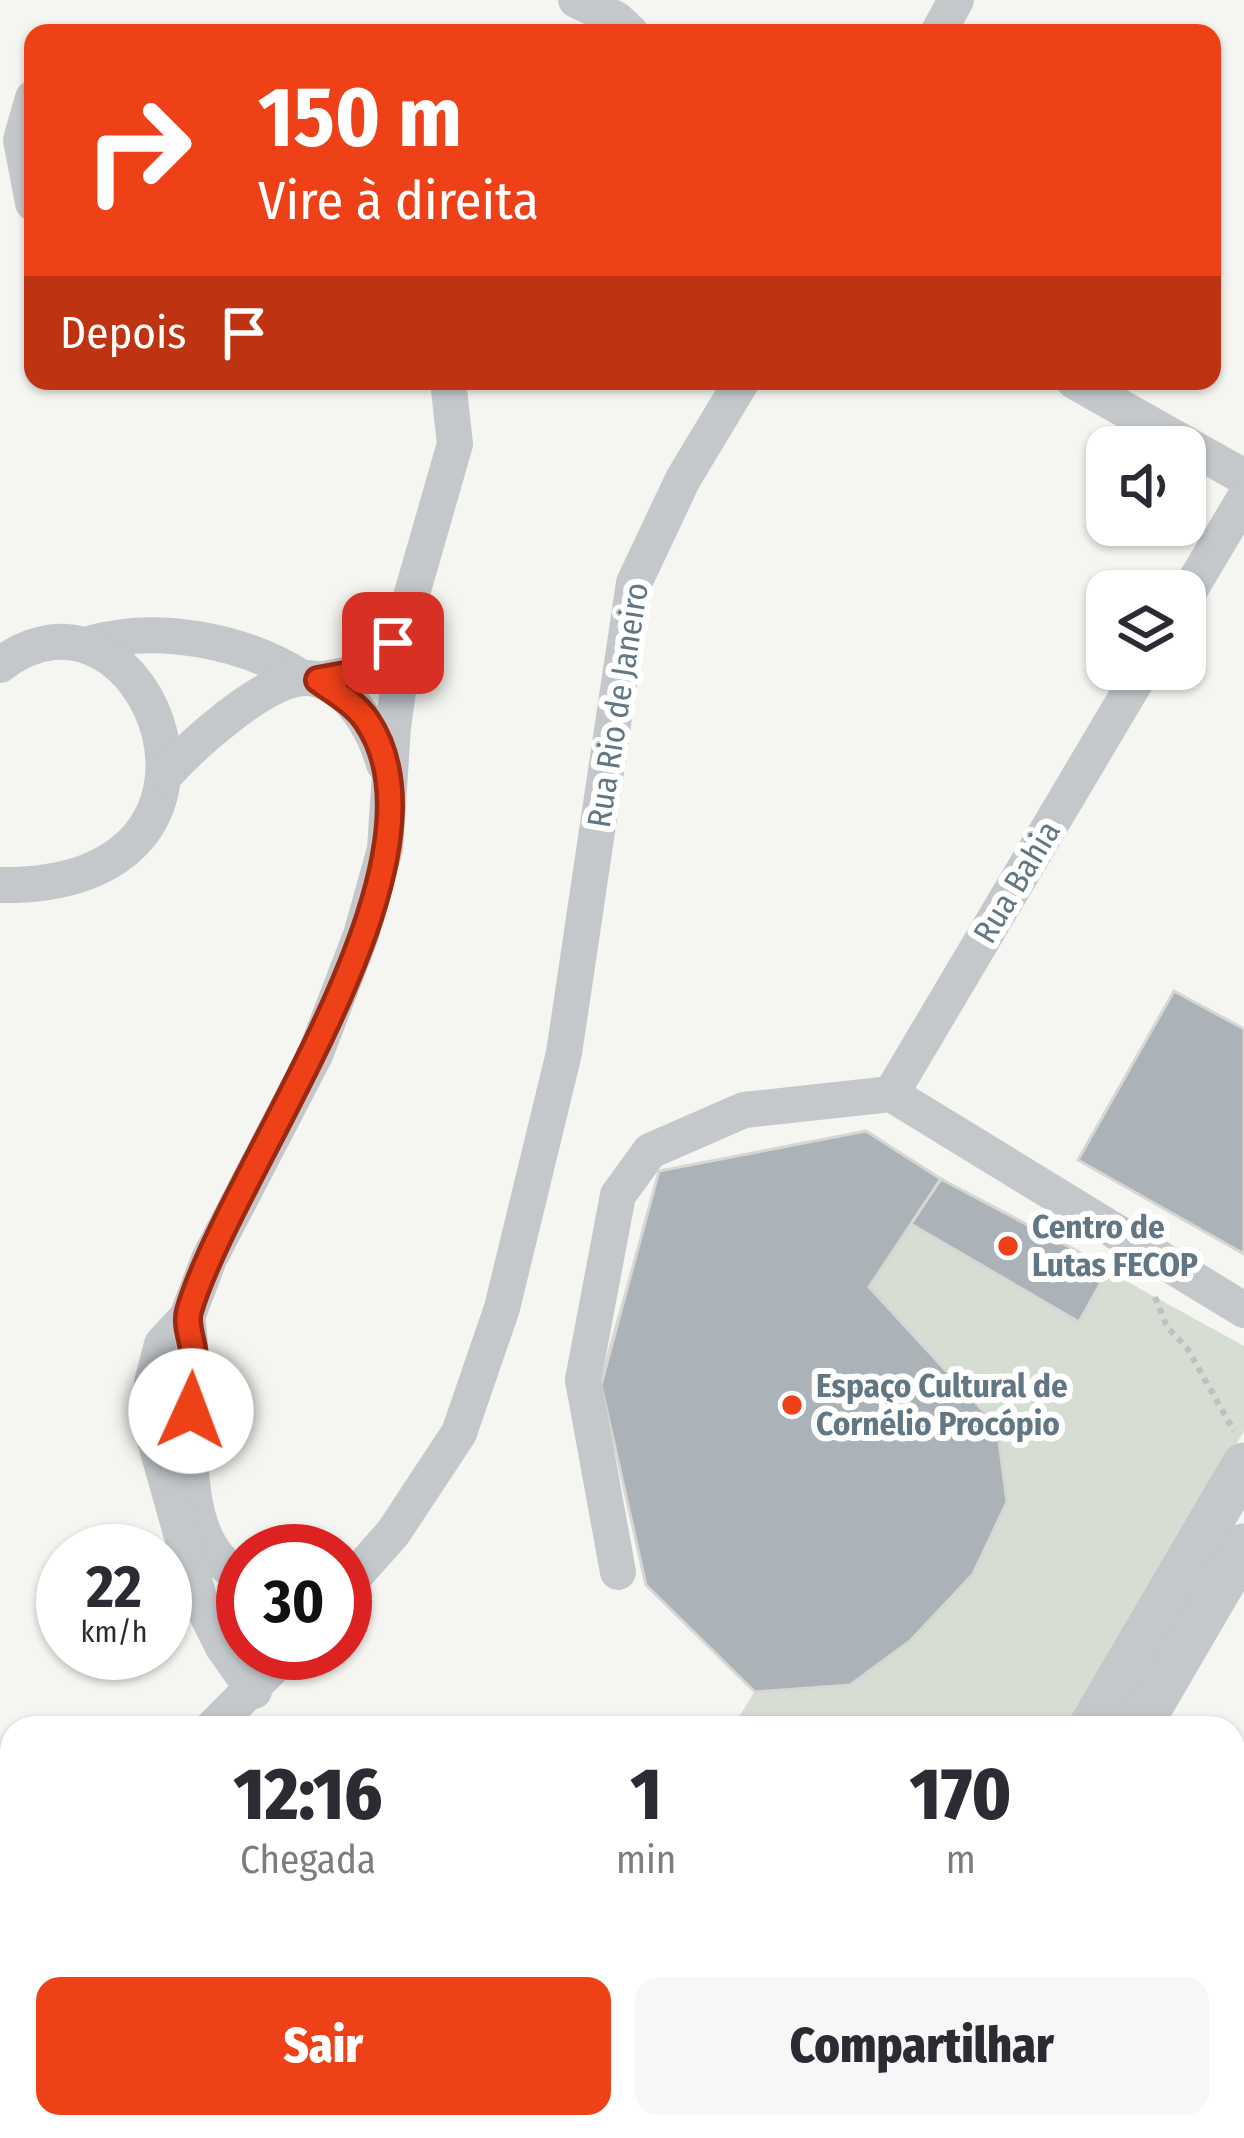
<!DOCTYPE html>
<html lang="pt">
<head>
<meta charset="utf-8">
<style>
  body { margin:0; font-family:"Fira Sans Condensed",sans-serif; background:#f7f7f7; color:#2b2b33; height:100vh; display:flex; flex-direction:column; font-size:45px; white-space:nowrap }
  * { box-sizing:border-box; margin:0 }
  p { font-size:39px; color:#7c7c81 }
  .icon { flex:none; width:66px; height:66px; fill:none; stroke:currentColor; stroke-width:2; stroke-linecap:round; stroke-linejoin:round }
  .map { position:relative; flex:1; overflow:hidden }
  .panel { position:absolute; left:0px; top:1716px; width:1245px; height:423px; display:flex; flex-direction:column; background:#fff; border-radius:36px 36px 0 0; box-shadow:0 3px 9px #0004 }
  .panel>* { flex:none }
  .hud { position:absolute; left:24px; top:24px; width:1197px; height:366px; border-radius:24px; box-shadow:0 3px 9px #0004; background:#ee4118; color:#fff; overflow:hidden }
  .fabs { position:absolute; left:1086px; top:426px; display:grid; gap:24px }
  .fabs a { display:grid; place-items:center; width:120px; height:120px; border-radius:24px; background:#fff; box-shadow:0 3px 9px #0004; font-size:60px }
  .speed { position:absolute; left:36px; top:1524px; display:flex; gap:24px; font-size:60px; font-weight:700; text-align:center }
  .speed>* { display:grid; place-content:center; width:156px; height:156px; border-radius:50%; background:#fff; box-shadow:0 3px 9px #0004; line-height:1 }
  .speed small { font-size:30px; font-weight:400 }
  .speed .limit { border:18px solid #d22; background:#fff; color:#111 }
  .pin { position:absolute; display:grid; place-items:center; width:102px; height:102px; color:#fff; margin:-51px; border-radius:24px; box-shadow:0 6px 18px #0006 }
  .me { position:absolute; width:132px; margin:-66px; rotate:2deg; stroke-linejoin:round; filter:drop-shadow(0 0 9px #0008) }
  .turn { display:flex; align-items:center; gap:42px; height:252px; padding:0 36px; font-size:54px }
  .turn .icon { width:156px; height:156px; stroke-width:2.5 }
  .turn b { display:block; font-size:84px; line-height:102px }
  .then { display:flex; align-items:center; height:114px; padding:0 36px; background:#0003; gap:24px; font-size:45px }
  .eta { display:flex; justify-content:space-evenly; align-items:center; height:204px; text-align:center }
  .eta b { font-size:72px; font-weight:800; line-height:84px }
  .button { display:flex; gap:24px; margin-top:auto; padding:24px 36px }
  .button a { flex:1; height:138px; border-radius:24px; background:#ee4118; color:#fff; font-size:48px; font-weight:800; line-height:138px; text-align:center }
  .button a+a { background:#f7f7f7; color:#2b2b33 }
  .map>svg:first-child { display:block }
</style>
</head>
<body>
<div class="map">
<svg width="1244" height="2138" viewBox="0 0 1244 2138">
  <rect width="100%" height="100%" fill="#f5f5f1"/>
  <!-- green -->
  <g fill="#d6ddd2">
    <path d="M659,1171L941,1179L1244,1346V1431L1069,1728H732L755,1691L646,1585L600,1378Z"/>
    <path d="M686,2127H845L863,2138H696Z"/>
    <path d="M1081,2127H1163L1184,2138H1064Z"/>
  </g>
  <!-- building -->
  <g fill="#abb3b8" stroke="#d6d6d4" stroke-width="3">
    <path d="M1174,991L1244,1029V1254L1078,1160Z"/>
    <path d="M866,1131L941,1179L869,1287L997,1426L1007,1502L973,1574L910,1641L850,1685L755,1692L646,1585L601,1385L659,1171Z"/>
    <path d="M941,1179L1109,1268L1079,1322L911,1224Z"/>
  </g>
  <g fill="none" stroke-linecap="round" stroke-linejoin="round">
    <!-- path -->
    <path stroke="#bec0c2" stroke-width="6" stroke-dasharray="6 6" stroke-linecap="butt" d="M1155,1297L1167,1327L1187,1348L1234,1431"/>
    <!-- minor -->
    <g stroke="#c4c8cb" stroke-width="36">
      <path d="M576,0L616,19L631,33"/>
      <path d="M938,33L956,0"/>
      <path d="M33,98L21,140L33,203"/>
      <path d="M1074,381L1244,477"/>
      <path d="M1185,598L1244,499"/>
      <path d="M89,644C156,624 243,640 302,678"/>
      <path d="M0,665C146,552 280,889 0,885"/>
      <path d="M318,680L367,671L402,624"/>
      <path d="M165,775C192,745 263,680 304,678C346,676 375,731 384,764"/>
      <path d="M891,1094L1143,669"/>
      <path d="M187,1317C200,1386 164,1543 243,1576"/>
      <path d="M618,1572L583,1380L618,1195L650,1151L744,1110L891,1094L1244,1310"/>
      <path d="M345,1587L393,1533L459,1433L502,1308L564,1053L634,583L683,479L742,381"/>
      <path d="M254,1691L223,1647L200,1601L149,1419L152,1383L162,1344L187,1317L209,1259L315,1055L361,935L385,849L393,727L411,597L455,444L448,381"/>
      <path d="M212,1728L287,1653"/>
      <path d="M0,2027L12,2015"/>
      <path d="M1216,2127L1237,2138"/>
    </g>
    <!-- tertiary -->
    <g stroke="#c4c8cb" stroke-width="45">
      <path d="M1090,1728L1244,1465"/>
      <path d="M1138,1728L1244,1546"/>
    </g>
  </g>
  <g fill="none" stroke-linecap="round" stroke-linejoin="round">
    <!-- route casing -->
    <g stroke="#9b2a10" stroke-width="30">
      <path id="route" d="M191,1411C193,1393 195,1374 194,1356C193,1341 185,1325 189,1311C230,1171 463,863 367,721C355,703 335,692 318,680L367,671L393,643"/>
    </g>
    <!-- route -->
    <use href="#route" stroke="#ee4118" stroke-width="21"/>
  </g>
  <!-- markers -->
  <g fill="#ee4118" stroke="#fff" stroke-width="4.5">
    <circle cx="1008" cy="1246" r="12"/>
    <circle cx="792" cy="1405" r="12"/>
  </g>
  <g text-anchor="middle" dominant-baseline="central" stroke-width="12" stroke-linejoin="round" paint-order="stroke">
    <!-- street labels -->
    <g font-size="33" fill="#627684" stroke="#fff">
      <text transform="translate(618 705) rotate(-81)">Rua Rio de Janeiro</text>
      <text transform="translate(1017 882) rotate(-59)">Rua Bahia</text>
    </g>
    <!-- poi labels -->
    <g font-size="33" font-weight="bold" fill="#627684" stroke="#fff" text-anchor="start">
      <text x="1032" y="1227">Centro de<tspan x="1032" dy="38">Lutas FECOP</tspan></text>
      <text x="816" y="1386">Espaço Cultural de<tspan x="816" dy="38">Cornélio Procópio</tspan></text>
    </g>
  </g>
</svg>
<div class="fabs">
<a><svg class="icon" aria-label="sound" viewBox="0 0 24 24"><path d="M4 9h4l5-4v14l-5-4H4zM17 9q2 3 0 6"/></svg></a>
<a><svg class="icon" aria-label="layers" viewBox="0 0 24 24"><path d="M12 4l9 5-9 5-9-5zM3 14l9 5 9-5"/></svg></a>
</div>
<div class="speed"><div>22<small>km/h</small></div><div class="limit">30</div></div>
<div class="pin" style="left:393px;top:643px;background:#d93025"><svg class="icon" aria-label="arrive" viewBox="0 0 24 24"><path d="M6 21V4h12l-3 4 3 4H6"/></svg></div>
<svg class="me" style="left:191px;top:1411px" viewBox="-20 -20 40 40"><circle r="19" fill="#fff"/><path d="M0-13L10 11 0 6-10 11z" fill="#ee4118"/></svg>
<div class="hud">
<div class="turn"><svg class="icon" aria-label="right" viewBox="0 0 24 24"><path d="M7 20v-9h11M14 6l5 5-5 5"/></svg><div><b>150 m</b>Vire à direita</div></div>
<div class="then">Depois<svg class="icon" aria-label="arrive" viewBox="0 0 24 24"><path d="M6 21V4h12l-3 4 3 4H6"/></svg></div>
</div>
<section class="panel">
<div class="eta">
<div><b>12:16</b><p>Chegada</p></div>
<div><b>1</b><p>min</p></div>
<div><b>170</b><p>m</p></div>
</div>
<div class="button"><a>Sair</a><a>Compartilhar</a></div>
</section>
</div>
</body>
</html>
